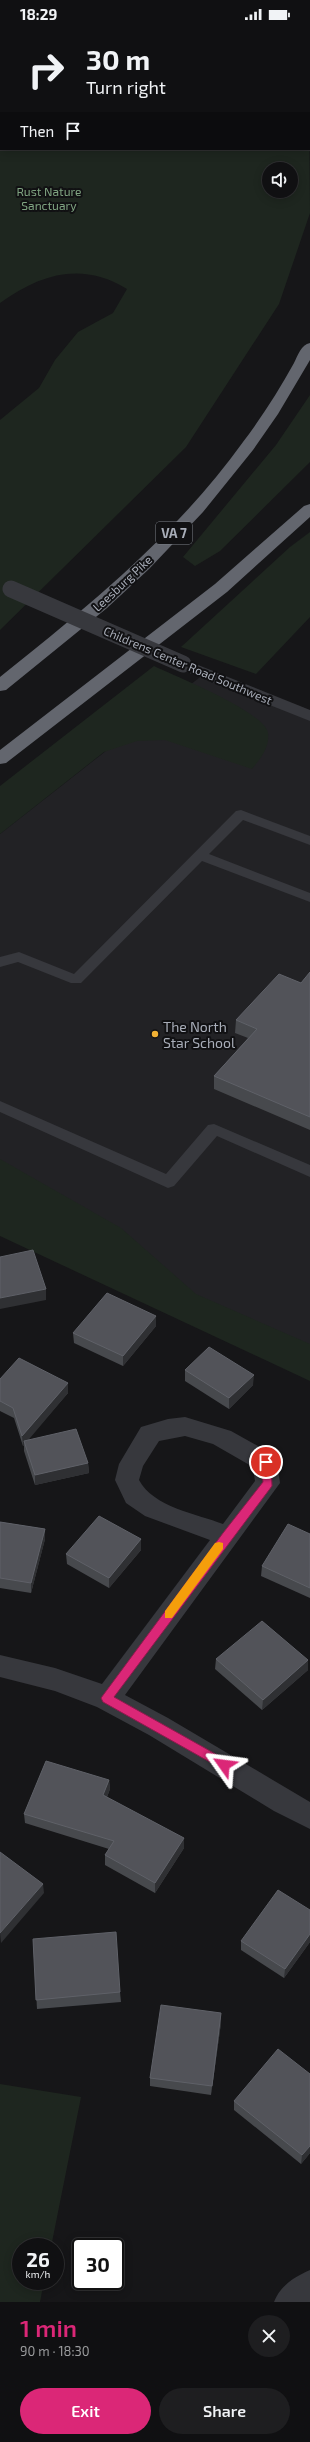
<!DOCTYPE html>
<html lang="en">
<head>
<meta charset="utf-8">
<style>
  body { margin:0; font-family:"Exo 2",sans-serif; background:#1e1e20; color:#f1f3f6; height:100vh; display:flex; flex-direction:column; font-size:15px; white-space:nowrap }
  * { box-sizing:border-box; margin:0 }
  p { font-size:13px; color:#9c9d9f }
  .icon { flex:none; width:22px; height:22px; fill:none; stroke:currentColor; stroke-width:2; stroke-linecap:round; stroke-linejoin:round }
  .map { position:relative; height:2274px; overflow:hidden }
  .sheet { display:flex; flex-direction:column; background:#101012; flex:1 }
  .sheet>* { flex:none }
  .top-card { position:absolute; left:0px; top:0px; width:310px; height:122px; box-shadow:0 2px 10px #0003,0 0 0 1px #303032; background:#101012; color:#f1f3f6; overflow:hidden }
  .fabs { position:absolute; left:262px; top:134px; display:grid; gap:8px }
  .fabs a { display:grid; place-items:center; width:36px; height:36px; border-radius:50%; background:#101012; box-shadow:0 2px 10px #0003,0 0 0 1px #303032; font-size:20px }
  .speed { position:absolute; left:12px; top:2210px; display:flex; gap:8px; font-size:20px; font-weight:700; text-align:center }
  .speed>* { display:grid; place-content:center; width:52px; height:52px; border-radius:50%; background:#101012; box-shadow:0 2px 10px #0003,0 0 0 1px #303032; line-height:1 }
  .speed small { font-size:10px; font-weight:400 }
  .speed .limit { border:2px solid #111; border-radius:6px; background:#fff; color:#111 }
  .pin { position:absolute; display:grid; place-items:center; width:34px; height:34px; color:#fff; margin:-17px; border:2px solid #fff; border-radius:50%; box-shadow:0 1px 4px #0007 }
  .me { position:absolute; width:44px; margin:-22px; rotate:301deg; stroke-linejoin:round; filter:drop-shadow(0 0 3px #0008) }
  .turn { display:flex; align-items:center; gap:14px; height:84px; padding:0 20px; font-size:18px }
  .turn .icon { width:52px; height:52px; stroke-width:2.5 }
  .turn b { display:block; font-size:28px; line-height:34px }
  .then { display:flex; align-items:center; height:38px; padding:0 20px; background:#0003; gap:8px; font-size:15px }
  .round { display:grid; place-items:center; flex:none; width:42px; height:42px; border-radius:21px; background:#1e1e20 }
  .overview { display:flex; align-items:center; justify-content:space-between; height:68px; padding:0 20px }
  h1 { font-size:24px; font-weight:600; line-height:30px; color:#db2777 }
  .primary-button { display:flex; gap:8px; margin-top:auto; padding:8px 20px }
  .primary-button a { flex:1; height:46px; border-radius:24px; background:#db2777; color:#fff; font-size:16px; font-weight:600; line-height:46px; text-align:center }
  .primary-button a+a { background:#1e1e20; color:#f1f3f6 }
  .status { display:flex; justify-content:space-between; align-items:center; height:28px; padding:0 20px; background:#101012; direction:ltr }
  .status svg { height:11px; fill:currentColor }
  .map>svg:first-child { display:block }
</style>
</head>
<body>
<div class="status"><b>18:29</b><svg viewBox="0 0 49 12"><path d="M0 12V9h3v3zM5 12V6h3v6zM10 12V3h3v9zM15 12V0h3v12zM26 1h20v11H26zM47 4h2v5h-2z"/></svg></div>
<div class="map">
<svg width="310" height="2274" viewBox="0 0 310 2274">
  <rect width="100%" height="100%" fill="#161618"/>
  <!-- built -->
  <path fill="#222225" d="M204,646L310,689V1349L0,1205V806Z"/>
  <!-- green -->
  <g fill="#1e261f" fill-rule="evenodd">
    <path d="M77,0H307V1H78Z"/>
    <path d="M0,4L1,121H309V73L310,185L279,276L186,419L0,602V392L39,360L55,332L78,304L113,285L127,261C82,233 40,246 0,275ZM269,141H291V163H269Z"/>
    <path d="M310,367V434L220,523L195,538L183,529L276,417Z"/>
    <path d="M310,504V589L256,646L181,619L290,519Z"/>
    <path d="M154,638C175,648 265,684 268,705C270,719 260,731 252,741L165,712L137,713L104,724L0,806V758Z"/>
    <path d="M0,1131L121,1200L196,1266L310,1316V1353L0,1208Z"/>
    <path d="M0,2056L81,2069L51,2219H21V2253H44L40,2274H0Z"/>
  </g>
  <g fill="none" stroke-linecap="round" stroke-linejoin="round">
    <!-- service -->
    <g fill="#37383d" fill-rule="evenodd">
      <path d="M241,782L310,808V817L243,792L209,826L310,865V874L202,833L81,955H71L18,934L0,939V929L19,924L74,946L236,783Z"/>
      <path d="M0,1073L166,1146L208,1097L214,1096L310,1137V1149L217,1108L174,1158L168,1160L0,1084Z"/>
    </g>
    <!-- minor -->
    <g fill="#37383d" fill-rule="evenodd">
      <path d="M183,631L310,682V693L177,640L174,636L177,632Z"/>
      <path d="M185,1389L231,1403L274,1427L277,1434L280,1455L125,1667L168,1690L310,1774V1801L274,1783L149,1707L97,1679L55,1663L0,1649V1627L55,1640L102,1656L210,1512L145,1488L126,1475L115,1452L119,1436L141,1399L168,1391ZM185,1408L213,1416L253,1439L255,1453L223,1496C197,1486 153,1479 139,1452L143,1438L159,1413Z"/>
      <path d="M310,2242V2274H274C280,2258 294,2249 310,2242Z"/>
    </g>
    <!-- primary -->
    <rect fill="#53555c" fill-rule="evenodd" x="309" y="29" width="1" height="8"/>
    <!-- trunk -->
    <path fill="#5b5e65" fill-rule="evenodd" d="M13,0H25L26,1H14Z"/>
    <!-- motorway -->
    <g fill="#63666e" fill-rule="evenodd">
      <path d="M37,0H50L51,1H38Z"/>
      <path d="M310,315V332L278,386L253,422L203,484L149,541L107,580L6,662L0,663V649C89,578 176,507 243,414C262,389 279,362 294,335C298,327 301,317 310,315Z"/>
      <path d="M310,476V489L227,564L6,735L0,736V722L215,556L304,478Z"/>
    </g>
    <!-- minor-bridge -->
    <path stroke="#37383d" stroke-width="17" d="M11,561L183,636"/>
  </g>
  <!-- wall -->
  <g fill="#47494d">
    <path d="M310,944V1102L214,1061V1048L248,1010L235,1005L236,992L301,955Z"/>
    <path d="M156,1298L123,1338L74,1315L73,1305Z"/>
    <path d="M185,1342L253,1357L229,1381L185,1353Z"/>
    <path d="M0,1351L68,1365L28,1411L88,1435L89,1445L35,1457L24,1423V1417L23,1418L14,1390L0,1383Z"/>
    <path d="M0,1494L45,1501V1511L31,1565L0,1560Z"/>
    <path d="M310,1506V1570L261,1548L262,1538Z"/>
    <path d="M141,1511V1522L109,1560L67,1536L66,1526Z"/>
    <path d="M216,1631L308,1632V1642L262,1682L215,1641Z"/>
    <path d="M109,1752L110,1761L107,1769L184,1820L155,1865L105,1837V1827L109,1821L25,1795L24,1786Z"/>
    <path d="M310,1882V1914L284,1950L241,1922V1913Z"/>
    <path d="M33,1911L120,1964L121,1974L37,1981Z"/>
    <path d="M221,1985V1995L211,2067L150,2058V2050Z"/>
    <path d="M234,2073L310,2125L301,2136L234,2082Z"/>
  </g>
  <!-- shaded-wall -->
  <g fill="#2f3033">
    <path d="M46,1261V1272L0,1281V1270Z"/>
    <path d="M156,1288V1298L123,1338V1328Z"/>
    <path d="M254,1347L253,1357L229,1381V1370Z"/>
    <path d="M68,1355V1365L25,1416L24,1413V1417L23,1418L22,1408Z"/>
    <path d="M88,1435L89,1445L35,1457V1447Z"/>
    <path d="M45,1501V1511L31,1565V1555Z"/>
    <path d="M141,1511V1522L109,1560V1550Z"/>
    <path d="M308,1632V1642L262,1682L263,1672Z"/>
    <path d="M109,1752L110,1761L104,1777L103,1767Z"/>
    <path d="M184,1810V1820L155,1865V1855Z"/>
    <path d="M43,1856L44,1865L1,1915L0,1905Z"/>
    <path d="M310,1906V1914L284,1950L285,1941Z"/>
    <path d="M221,1985V1995L211,2067L212,2058Z"/>
    <path d="M310,2118V2125L301,2136L302,2127Z"/>
  </g>
  <!-- building -->
  <g fill="#525359" stroke="#5f6168">
    <path d="M310,944V1089L214,1048L257,1001L236,992L279,946L301,955Z"/>
    <path d="M33,1222L46,1261L0,1270V1229Z"/>
    <path d="M107,1265L156,1288L123,1328L73,1305Z"/>
    <path d="M209,1319L254,1347L229,1370L185,1342Z"/>
    <path d="M19,1330L68,1355L22,1408L13,1380L0,1373V1351Z"/>
    <path d="M76,1401L88,1435L35,1447L24,1413Z"/>
    <path d="M99,1488L141,1511L109,1550L66,1526Z"/>
    <path d="M0,1494L45,1501L31,1555L0,1550Z"/>
    <path d="M288,1496L310,1506V1560L262,1538Z"/>
    <path d="M262,1593L308,1632L263,1672L216,1631Z"/>
    <path d="M46,1733L109,1752L103,1767L184,1810L155,1855L105,1827L114,1813L24,1786Z"/>
    <path d="M0,1824L43,1856L0,1905Z"/>
    <path d="M278,1862L310,1882V1906L285,1941L241,1913Z"/>
    <path d="M116,1904L120,1964L36,1972L33,1911Z"/>
    <path d="M161,1977L221,1985L212,2058L150,2050Z"/>
    <path d="M278,2021L310,2046V2118L302,2127L234,2073Z"/>
  </g>
  <!-- route -->
  <path fill="#db2777" stroke="#8e194d" d="M266,1430L271,1434L272,1458L114,1669L228,1733L230,1737L224,1742L103,1674L101,1670L223,1505L263,1454L260,1434Z"/>
  <!-- slow -->
  <path fill="#f59e0b" d="M219,1514L223,1515V1521L172,1590H165V1583L215,1515Z"/>
  <!-- markers -->
  <circle fill="#f2b134" stroke="#111113" stroke-width="1.5" cx="155" cy="1006" r="4"/>
  <g text-anchor="middle" dominant-baseline="central" stroke-width="4" stroke-linejoin="round" paint-order="stroke">
    <!-- far-park labels -->
    <g font-size="12" fill="#7fa381" stroke="#111113">
      <text x="49" y="163">Rust Nature<tspan x="49" dy="14">Sanctuary</tspan></text>
    </g>
    <!-- far-street labels -->
    <g font-size="12" fill="#a8adb8" stroke="#111113">
      <text transform="translate(122 555) rotate(-43)">Leesburg Pike</text>
      <text transform="translate(188 637) rotate(23)">Childrens Center Road Southwest</text>
    </g>
    <!-- shield labels -->
    <rect fill="#111113" stroke="#7b7e86" stroke-width="1" x="156" y="494" width="36" height="22" rx="3"/>
    <g font-size="13" font-weight="bold" fill="#a8adb8">
      <text x="174" y="505">VA 7</text>
    </g>
    <!-- poi labels -->
    <g font-size="14" fill="#a8adb8" stroke="#111113" text-anchor="start">
      <text x="163" y="998">The North<tspan x="163" dy="16">Star School</tspan></text>
    </g>
  </g>
</svg>
<div class="fabs">
<a><svg class="icon" aria-label="sound" viewBox="0 0 24 24"><path d="M4 9h4l5-4v14l-5-4H4zM17 9q2 3 0 6"/></svg></a>
</div>
<div class="speed"><div>26<small>km/h</small></div><div class="limit">30</div></div>
<div class="pin" style="left:266px;top:1434px;background:#d93025"><svg class="icon" aria-label="arrive" viewBox="0 0 24 24"><path d="M6 21V4h12l-3 4 3 4H6"/></svg></div>
<svg class="me" style="left:224px;top:1737px" viewBox="-20 -20 40 40"><path d="M0-17L14 15 0 8-14 15z" fill="#db2777" stroke="#fff" stroke-width="4"/></svg>
<div class="top-card">
<div class="turn"><svg class="icon" aria-label="right" viewBox="0 0 24 24"><path d="M7 20v-9h11M14 6l5 5-5 5"/></svg><div><b>30 m</b>Turn right</div></div>
<div class="then">Then<svg class="icon" aria-label="arrive" viewBox="0 0 24 24"><path d="M6 21V4h12l-3 4 3 4H6"/></svg></div>
</div>
</div>
<section class="sheet">
<div class="overview"><div><h1>1 min</h1><p>90 m · 18:30</p></div><a class="round"><svg class="icon" aria-label="close" viewBox="0 0 24 24"><path d="M6 6l12 12M18 6L6 18"/></svg></a></div>
<div class="primary-button"><a>Exit</a><a>Share</a></div>
</section>
</body>
</html>
